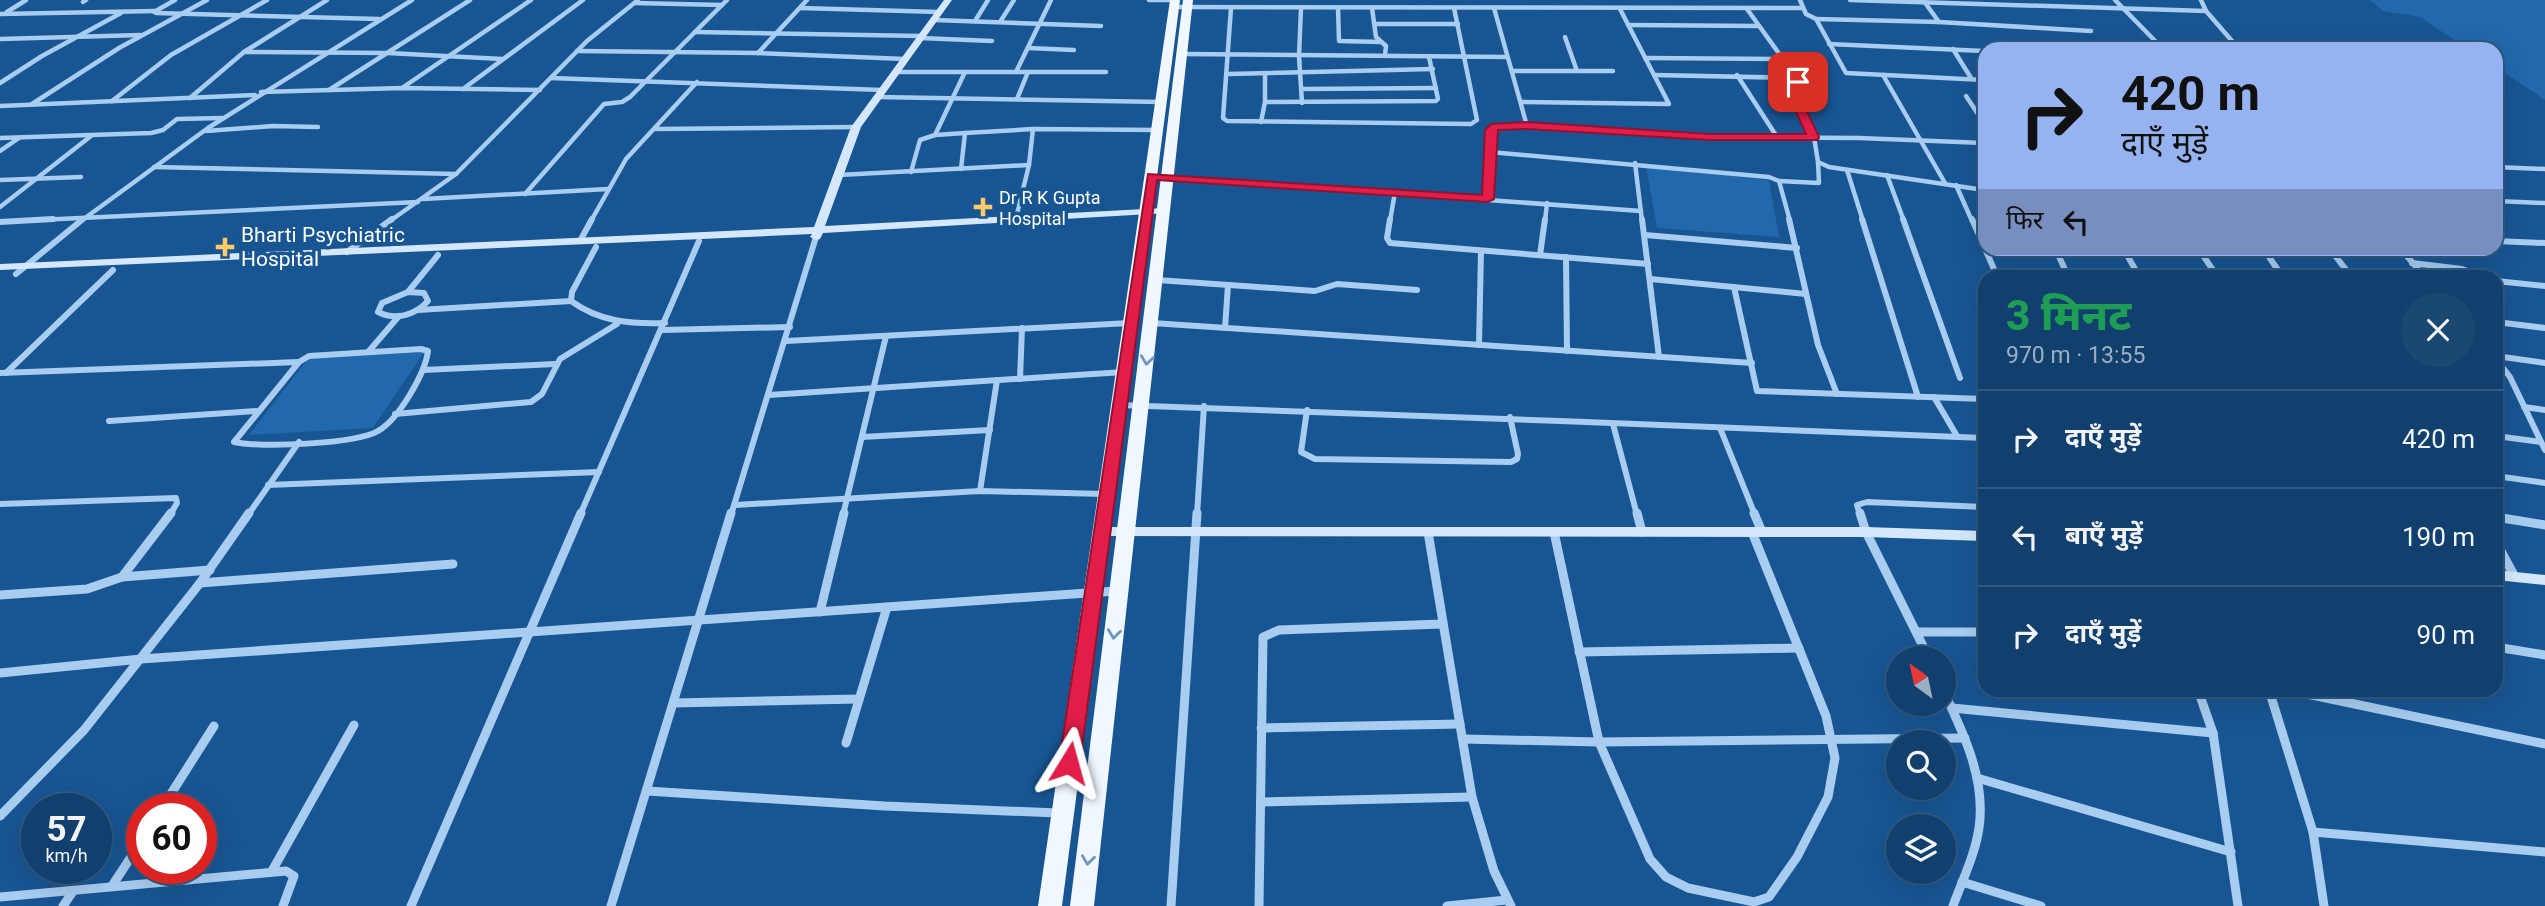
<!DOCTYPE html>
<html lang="hi">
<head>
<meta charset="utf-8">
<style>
  body { margin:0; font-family:Roboto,"Noto Sans Devanagari",sans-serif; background:#1b4773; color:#f1f3f6; height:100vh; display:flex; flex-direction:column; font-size:26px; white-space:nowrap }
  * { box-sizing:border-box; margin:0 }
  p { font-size:23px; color:#9cafc2 }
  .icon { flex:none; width:38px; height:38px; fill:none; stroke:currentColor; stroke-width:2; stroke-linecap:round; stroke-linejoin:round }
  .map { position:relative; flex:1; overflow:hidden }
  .panel { position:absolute; left:1978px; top:270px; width:525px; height:427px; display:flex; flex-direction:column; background:#12406e; border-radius:21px; box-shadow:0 7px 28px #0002,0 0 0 2px #315981 }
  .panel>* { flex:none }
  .guide { position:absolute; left:1978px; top:42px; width:525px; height:214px; border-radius:21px; box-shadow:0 7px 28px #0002,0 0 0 2px #315981; background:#95b2f1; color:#111; overflow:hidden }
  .needle { width:46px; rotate:327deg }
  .fabs { position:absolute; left:1886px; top:646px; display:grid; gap:14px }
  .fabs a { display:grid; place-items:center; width:70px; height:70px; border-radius:50%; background:#12406e; box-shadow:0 7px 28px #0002,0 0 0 2px #315981; font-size:35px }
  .speed { position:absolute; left:21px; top:793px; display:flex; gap:14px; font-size:35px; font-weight:700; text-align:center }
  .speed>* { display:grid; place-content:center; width:91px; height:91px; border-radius:50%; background:#12406e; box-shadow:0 7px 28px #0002,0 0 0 2px #315981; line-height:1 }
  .speed small { font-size:18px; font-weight:400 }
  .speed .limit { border:10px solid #d22; background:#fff; color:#111 }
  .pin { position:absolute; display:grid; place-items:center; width:60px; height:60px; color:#fff; margin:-30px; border-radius:14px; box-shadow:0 4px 10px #0006 }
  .me { position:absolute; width:77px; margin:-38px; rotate:8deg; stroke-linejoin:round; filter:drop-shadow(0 0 5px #0008) }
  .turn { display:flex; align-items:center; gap:24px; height:147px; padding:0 28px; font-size:32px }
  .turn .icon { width:91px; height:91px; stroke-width:2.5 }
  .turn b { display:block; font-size:49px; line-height:60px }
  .then { display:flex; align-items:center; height:66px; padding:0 28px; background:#0003; gap:14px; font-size:26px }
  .round { display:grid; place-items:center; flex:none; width:74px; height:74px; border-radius:37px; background:#1b4773 }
  .head { display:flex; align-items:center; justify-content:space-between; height:119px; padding:0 28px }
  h1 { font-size:42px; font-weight:800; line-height:52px; color:#1e9e55 }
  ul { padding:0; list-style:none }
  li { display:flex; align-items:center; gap:21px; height:98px; padding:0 28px; border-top:2px solid #315981 }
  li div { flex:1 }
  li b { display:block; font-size:26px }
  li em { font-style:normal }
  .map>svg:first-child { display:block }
</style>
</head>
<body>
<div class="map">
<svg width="2545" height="906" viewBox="0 0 2545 906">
  <rect width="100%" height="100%" fill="#185593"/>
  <!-- green -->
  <g fill="#2168ac">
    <path d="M2370,0H2545V100L2496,67V49H2468L2420,17L2383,11Z"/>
    <path d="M1646,166L1769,180L1779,237L1657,228Z"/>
    <path d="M424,352L373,428L249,435L308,359Z"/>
  </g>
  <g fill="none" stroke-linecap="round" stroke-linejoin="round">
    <!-- street-far2 -->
    <g stroke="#a8cdf0" stroke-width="4.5">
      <path d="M1149,0H1175"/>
      <path d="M1800,0L1806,14L1816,19L1846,73L1984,80"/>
      <path d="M1850,0L2206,11"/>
      <path d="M1923,0L1939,22"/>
      <path d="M2115,0L2163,49"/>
      <path d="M2201,0L2206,11L2239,49"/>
      <path d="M83,2L86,0"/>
      <path d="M635,3L722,5"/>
      <path d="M1174,7L1802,8"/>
      <path d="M800,8L939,12"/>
      <path d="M1231,8L1223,118L1227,121L1471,124L1477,120L1454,8"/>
      <path d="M1301,8L1299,56L1302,103"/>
      <path d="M1338,8L1339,41L1381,42"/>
      <path d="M1372,8L1376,37L1386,46L1385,55"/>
      <path d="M1494,8L1527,126"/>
      <path d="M1747,9L1783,59"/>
      <path d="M7,12L26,0"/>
      <path d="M154,12L175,0"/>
      <path d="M156,13L379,19"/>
      <path d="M0,14L155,11"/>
      <path d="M1816,19L1939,22L2091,31"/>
      <path d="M934,20L1101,26"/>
      <path d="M975,21L988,0"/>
      <path d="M1000,22L1014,0"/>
      <path d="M1375,24H1458"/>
      <path d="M1628,25L1759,26"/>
      <path d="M695,32L922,36"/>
      <path d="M1565,37L1577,71"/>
      <path d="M920,38L992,41"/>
      <path d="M0,39L141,35"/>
      <path d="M1829,44L1984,51"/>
      <path d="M1028,48L1074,50"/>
      <path d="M1953,49L1971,78"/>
      <path d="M577,51L758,53L905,59"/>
      <path d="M244,52L388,53L502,59"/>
      <path d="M758,53L807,0"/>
      <path d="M1182,54L1507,57"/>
      <path d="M1645,58L1783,59"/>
      <path d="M1791,66L1798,78L1797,103L1814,137L1818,162L1829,167L1984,190"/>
      <path d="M1512,71H1613"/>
      <path d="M896,72H1106"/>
      <path d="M1016,72L1051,0"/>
      <path d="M1228,74L1433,69"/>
      <path d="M1654,75L1798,78"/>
      <path d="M1737,75L1777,137"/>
      <path d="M1883,75L1945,183"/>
      <path d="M551,78L882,90"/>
      <path d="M0,83L42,56L121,13"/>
      <path d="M402,88L531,0"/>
      <path d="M463,89L583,0"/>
      <path d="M1302,89L1436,88"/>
      <path d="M329,90L470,0"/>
      <path d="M261,92L402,88L540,90"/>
      <path d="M1966,96L1984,123"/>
      <path d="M878,97L1162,102"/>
      <path d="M190,98L244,52L327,0"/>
      <path d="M1017,99L1028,72"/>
      <path d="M112,101L171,55L267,0"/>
      <path d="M1265,102L1436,101L1438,99L1429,57"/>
      <path d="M1521,102L1669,104L1620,9"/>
      <path d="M32,104L119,48L207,0"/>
      <path d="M0,106L255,95"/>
      <path d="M1261,122L1265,102V73"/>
      <path d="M655,129L856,127"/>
      <path d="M206,131L273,126L318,127"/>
      <path d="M965,133L1033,129L1159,130"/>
      <path d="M935,135L965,72"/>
      <path d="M0,138L151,133L163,130L177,119L222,118"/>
      <path d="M0,151L19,138"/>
      <path d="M1490,152L1769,177L1779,181L1790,221"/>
      <path d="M1635,163L1642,221"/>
      <path d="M154,167L456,174"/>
      <path d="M2496,167L2545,169"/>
      <path d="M1847,170L1863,221"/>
      <path d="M911,172L920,140L935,135L965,133L961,169"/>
      <path d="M839,175L1029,165"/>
      <path d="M1887,175L1904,221"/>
      <path d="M1152,176L1641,211"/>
      <path d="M0,180L81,177"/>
      <path d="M1779,181L1819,183L1818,162"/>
      <path d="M1956,185L1972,221"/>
      <path d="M525,194L604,104L622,102L630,97L727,0"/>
      <path d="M423,199L608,189"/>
      <path d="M1488,199L1491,130L1499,126L1710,137L1859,138L1984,143"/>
      <path d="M2496,201L2545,203"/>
      <path d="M0,207L91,136"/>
      <path d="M1016,218L1029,165L1033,129"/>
      <path d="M17,221L418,202"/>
      <path d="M81,221L208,128L412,0"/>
      <path d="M390,221L456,174L587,41L638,0"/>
      <path d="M591,221L626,159L697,82"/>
      <path d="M1390,221L1395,192"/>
      <path d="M1545,221L1547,203"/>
    </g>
    <!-- street-far1 -->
    <g stroke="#a8cdf0" stroke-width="6">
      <path d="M1390,219L1387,238L1390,243L1648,264"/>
      <path d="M1642,219L1659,357"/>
      <path d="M1789,219L1818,345L1837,394"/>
      <path d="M1862,219L1918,397"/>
      <path d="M1903,219L1960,378"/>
      <path d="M1972,219L1997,276"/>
      <path d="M0,222L53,219"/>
      <path d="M1645,235L1797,248"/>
      <path d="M580,241L592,219"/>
      <path d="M2496,241L2545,243"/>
      <path d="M596,247L572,292L571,301C600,322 630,324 665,323"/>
      <path d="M2055,248L2068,276"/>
      <path d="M2123,248L2139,276"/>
      <path d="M2198,248L2217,276"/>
      <path d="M2263,248L2282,276"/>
      <path d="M2329,248L2351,276"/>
      <path d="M2400,248L2424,276"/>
      <path d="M347,252L392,219"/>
      <path d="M1540,255L1545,219"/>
      <path d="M1566,257L1567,351"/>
      <path d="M2412,263L2462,269L2481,276"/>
      <path d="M16,274L83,219"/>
      <path d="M1650,279L1806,294"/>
      <path d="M1157,280L1315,291L1337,284L1417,290"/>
      <path d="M2496,281L2545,286"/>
      <path d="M1734,287L1757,391L1984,399"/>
      <path d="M408,292L424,293L428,301C415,315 396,321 378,312L382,303Z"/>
      <path d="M408,292L438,255"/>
      <path d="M418,310L571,301"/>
      <path d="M2496,322L2545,328"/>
      <path d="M1152,323L1752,363"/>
      <path d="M1225,328L1228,285"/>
      <path d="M662,330L790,327"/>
      <path d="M786,341L1130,323"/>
      <path d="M1479,345L1481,251"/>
      <path d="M421,349L428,351C425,374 398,420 378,431C356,444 259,448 234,442L299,362L309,356Z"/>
      <path d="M369,351L399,316"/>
      <path d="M2496,356L2545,363"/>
      <path d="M2496,359L2510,377L2545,450"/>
      <path d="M423,370L555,364"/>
      <path d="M0,373L299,362"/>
      <path d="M6,373L113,270"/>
      <path d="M1020,379L1022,328"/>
      <path d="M769,395L1124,372"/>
      <path d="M1934,397L1957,436"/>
      <path d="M1119,405C1407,414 1696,427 1984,438"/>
      <path d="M2524,407L2545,410"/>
      <path d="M1307,410L1301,452L1315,459L1511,462L1517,459L1518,454L1510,417"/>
      <path d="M395,414L531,402L542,394L560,359L617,324"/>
      <path d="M109,421L256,411"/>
      <path d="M1613,424L1637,515"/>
      <path d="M1720,428L1755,515"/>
      <path d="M2496,436L2541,442"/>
      <path d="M862,437L990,430"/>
      <path d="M2496,476L2545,483"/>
      <path d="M268,485L599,472"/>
      <path d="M980,491L997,380"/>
      <path d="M0,504L176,498L177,503L170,515"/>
      <path d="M735,505L980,491L1105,494"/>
      <path d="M248,515L299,442"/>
      <path d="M580,515L699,241"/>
      <path d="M731,515L816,237"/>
      <path d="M843,515L886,336"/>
      <path d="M1197,515L1204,406"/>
      <path d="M1860,515L1857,505L1867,502L1984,507"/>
    </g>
    <!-- street -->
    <g stroke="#a8cdf0" stroke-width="9">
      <path d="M1637,513L1642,532"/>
      <path d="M1754,513L1762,532"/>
      <path d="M1860,513L1866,532L1929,658"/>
      <path d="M2496,517L2545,525"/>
      <path d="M1428,532L1472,797L1494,871L1511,906"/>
      <path d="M1554,532L1599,742L1650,859L1666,877L1688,888L1754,902L1769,897L1797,857L1828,797L1835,758L1826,716L1752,532"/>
      <path d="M2496,542L2515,577"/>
      <path d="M122,577L171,513"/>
      <path d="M200,583L453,564"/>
      <path d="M0,595L87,589L122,577L210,570"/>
      <path d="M820,612L844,513"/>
      <path d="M1917,632H1984"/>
      <path d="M2496,647L2545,655"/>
      <path d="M1579,652L1799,648"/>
      <path d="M0,673L141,659L1116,591"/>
      <path d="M2198,690L2213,733L2238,906"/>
      <path d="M2269,690L2313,832L2324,906"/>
      <path d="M2288,690L2545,744"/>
      <path d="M1944,692C1964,734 1986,780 1979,828C1975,855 1962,881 1953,906"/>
      <path d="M674,703L859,699"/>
      <path d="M1952,708L2213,733"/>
      <path d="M1261,728L1460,724"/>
      <path d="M1463,739L1599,742L1965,738"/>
      <path d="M846,743L887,607"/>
      <path d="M1977,778L2231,852"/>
      <path d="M647,791L885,806L1058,813"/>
      <path d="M1261,802L1472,797"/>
      <path d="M162,808L214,726"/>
      <path d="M0,816L84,730L200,583L249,513"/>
      <path d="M2313,832L2545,852"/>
      <path d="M272,871L354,725"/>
      <path d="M1962,882L2041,906"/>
      <path d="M112,886L142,840"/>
      <path d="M0,897L286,871L294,876L283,906"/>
      <path d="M63,906L74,890"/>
      <path d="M411,906L581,513"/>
      <path d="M611,906L731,513"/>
      <path d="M1171,906L1197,513"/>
      <path d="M1259,906L1263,637L1279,630L1442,624"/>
      <path d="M1447,906L1507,900"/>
    </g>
    <!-- secondary -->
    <g fill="#d5e8fb" fill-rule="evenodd">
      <path d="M944,0H952L861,127L825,226L1164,208L1169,211L1168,213L823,233L820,239L816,240L810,237L812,234L0,270V264L814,227L851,127Z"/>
      <path d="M1101,527H1866L1984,531V541L1866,537L1096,536L1094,532Z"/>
      <path d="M2496,570L2545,575V585L2496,580Z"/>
    </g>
    <!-- primary -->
    <g fill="#f0f7ff" fill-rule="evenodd">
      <path d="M1170,0H1180L1062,906H1038Z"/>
      <path d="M1183,0H1193L1094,906H1070Z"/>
    </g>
  </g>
  <!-- one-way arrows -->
  <defs><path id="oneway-chevron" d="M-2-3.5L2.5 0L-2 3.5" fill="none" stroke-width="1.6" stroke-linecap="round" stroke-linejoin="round" transform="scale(1.75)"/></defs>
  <g stroke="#6e96be">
    <use href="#oneway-chevron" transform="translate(1147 360) rotate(98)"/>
    <use href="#oneway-chevron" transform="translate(1114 634) rotate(97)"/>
    <use href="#oneway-chevron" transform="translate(1088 860) rotate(97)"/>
  </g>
  <!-- route -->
  <path fill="#e11d48" stroke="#92132f" stroke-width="2" d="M1794,79L1803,82V103L1819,137L1818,140H1710L1527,129L1498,130L1494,199L1488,202L1157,180L1080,763L1077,769L1069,771L1062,769L1059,763L1148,174L1482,195L1485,130L1491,124L1527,122L1710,134H1806L1792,103Z"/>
  <!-- markers -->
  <g fill="#ffca66" stroke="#185593" stroke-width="2.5">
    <path d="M979.5 196.5h7v7h7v7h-7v7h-7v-7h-7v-7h7z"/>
    <path d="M221.5 236.5h7v7h7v7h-7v7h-7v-7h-7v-7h7z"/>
  </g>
  <g text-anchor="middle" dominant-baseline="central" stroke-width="7" stroke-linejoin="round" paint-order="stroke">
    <!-- far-poi labels -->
    <g font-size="18" fill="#fff" stroke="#185593" text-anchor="start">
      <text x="999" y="197">Dr R K Gupta<tspan x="999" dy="21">Hospital</tspan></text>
    </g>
    <!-- poi labels -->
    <g font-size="21" fill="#fff" stroke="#185593" text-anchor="start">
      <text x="241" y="235">Bharti Psychiatric<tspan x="241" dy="24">Hospital</tspan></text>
    </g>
  </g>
</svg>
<div class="fabs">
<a><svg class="needle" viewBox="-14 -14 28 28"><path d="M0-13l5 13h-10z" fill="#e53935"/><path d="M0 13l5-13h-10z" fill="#9cafc2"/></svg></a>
<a><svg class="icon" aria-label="search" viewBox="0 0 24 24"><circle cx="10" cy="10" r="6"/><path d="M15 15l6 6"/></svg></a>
<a><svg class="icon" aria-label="layers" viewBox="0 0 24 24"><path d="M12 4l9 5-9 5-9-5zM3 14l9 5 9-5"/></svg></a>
</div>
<div class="speed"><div>57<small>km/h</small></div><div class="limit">60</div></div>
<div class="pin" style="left:1798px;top:82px;background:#d93025"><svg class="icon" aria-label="arrive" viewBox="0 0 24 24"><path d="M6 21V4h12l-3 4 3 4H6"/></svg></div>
<svg class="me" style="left:1069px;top:763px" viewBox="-20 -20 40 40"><path d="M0-17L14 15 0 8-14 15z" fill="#e11d48" stroke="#fff" stroke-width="4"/></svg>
<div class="guide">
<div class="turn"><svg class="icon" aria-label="right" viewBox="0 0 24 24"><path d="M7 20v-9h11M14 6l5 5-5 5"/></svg><div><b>420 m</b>दाएँ मुड़ें</div></div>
<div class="then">फिर<svg class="icon" aria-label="left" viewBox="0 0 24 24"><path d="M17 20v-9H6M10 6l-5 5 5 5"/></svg></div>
</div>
<section class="panel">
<div class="head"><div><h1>3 मिनट</h1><p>970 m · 13:55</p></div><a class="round"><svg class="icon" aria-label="close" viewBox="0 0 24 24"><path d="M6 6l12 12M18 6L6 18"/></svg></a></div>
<ul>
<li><svg class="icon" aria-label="right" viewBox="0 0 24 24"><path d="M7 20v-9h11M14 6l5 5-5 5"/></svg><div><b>दाएँ मुड़ें</b></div><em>420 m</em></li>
<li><svg class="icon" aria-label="left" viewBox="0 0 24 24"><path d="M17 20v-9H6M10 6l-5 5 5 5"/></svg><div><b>बाएँ मुड़ें</b></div><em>190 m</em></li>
<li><svg class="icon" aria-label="right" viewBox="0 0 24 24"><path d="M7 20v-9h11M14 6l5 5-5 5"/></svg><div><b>दाएँ मुड़ें</b></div><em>90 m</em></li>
</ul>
</section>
</div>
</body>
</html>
